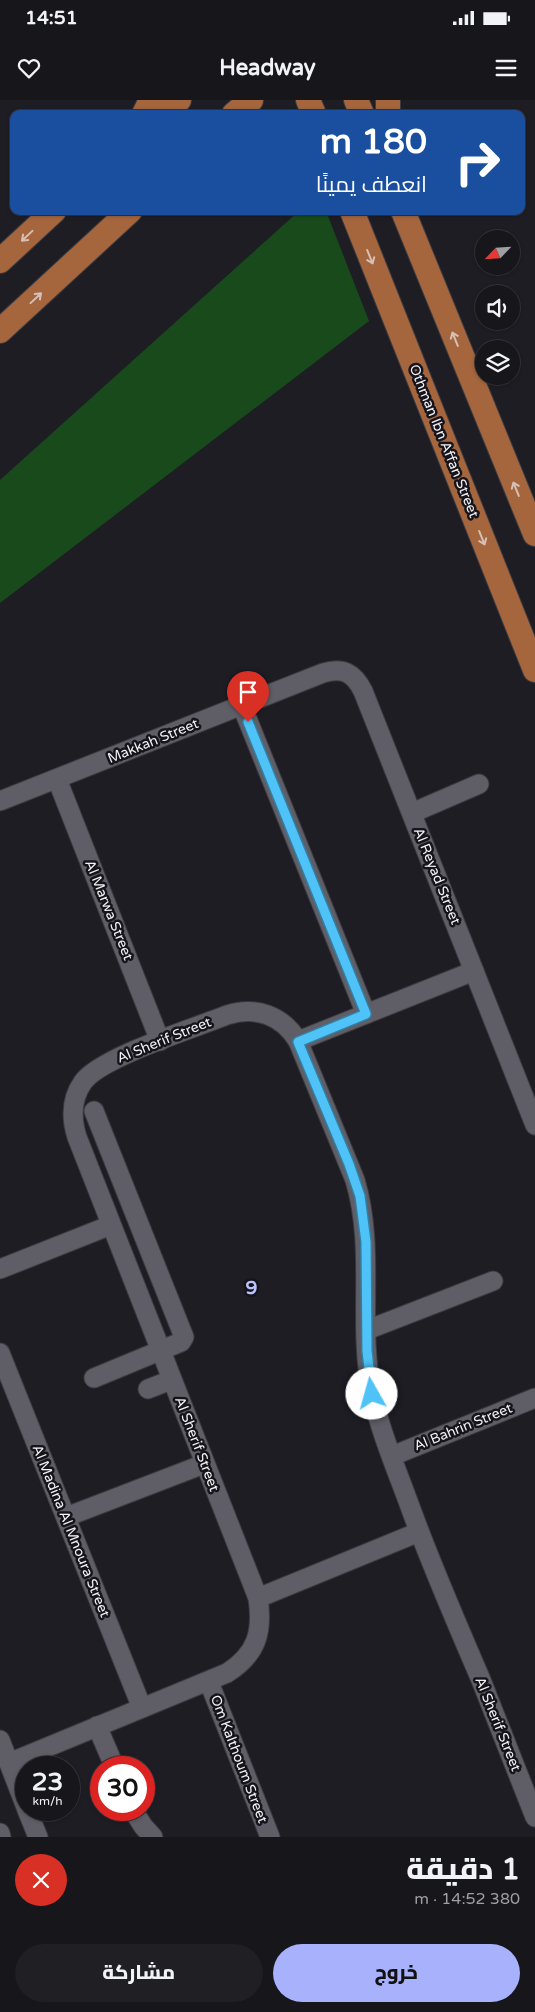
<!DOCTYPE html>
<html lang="ar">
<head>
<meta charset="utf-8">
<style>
  body { margin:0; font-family:"Varela Round",Cairo,sans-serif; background:#1f1f24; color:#f1f3f6; direction:rtl; height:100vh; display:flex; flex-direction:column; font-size:19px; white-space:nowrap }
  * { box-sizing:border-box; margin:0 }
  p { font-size:16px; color:#9e9fa3 }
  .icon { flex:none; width:28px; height:28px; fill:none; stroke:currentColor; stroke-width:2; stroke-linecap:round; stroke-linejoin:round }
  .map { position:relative; height:1737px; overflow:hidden; direction:ltr }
  .panel { display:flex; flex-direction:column; background:#16161b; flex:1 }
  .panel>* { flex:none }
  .top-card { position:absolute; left:10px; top:10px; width:515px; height:105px; border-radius:10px; box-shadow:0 1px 4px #0004,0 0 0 1px #35353a; direction:rtl; background:#1a4fa0; color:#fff; overflow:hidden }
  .needle { width:32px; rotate:245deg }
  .controls { position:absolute; left:475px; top:130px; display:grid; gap:10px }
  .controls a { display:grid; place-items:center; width:45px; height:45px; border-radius:50%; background:#16161b; box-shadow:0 1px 4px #0004,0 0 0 1px #35353a; font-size:25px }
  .speed { position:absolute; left:15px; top:1656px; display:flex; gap:10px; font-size:25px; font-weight:700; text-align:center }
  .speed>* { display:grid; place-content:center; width:65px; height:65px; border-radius:50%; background:#16161b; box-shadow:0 1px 4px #0004,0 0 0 1px #35353a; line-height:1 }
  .speed small { font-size:12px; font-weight:400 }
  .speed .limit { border:8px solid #d22; background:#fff; color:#111 }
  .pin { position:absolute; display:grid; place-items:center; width:42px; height:42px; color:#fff; margin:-51px -21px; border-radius:50% 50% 50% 0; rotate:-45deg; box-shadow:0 0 5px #0007 }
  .pin .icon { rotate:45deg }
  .me { position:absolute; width:55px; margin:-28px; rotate:353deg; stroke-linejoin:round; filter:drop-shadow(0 0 4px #0008) }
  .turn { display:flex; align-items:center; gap:18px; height:105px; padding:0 15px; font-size:22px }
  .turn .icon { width:65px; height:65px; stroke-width:2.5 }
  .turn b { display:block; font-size:35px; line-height:42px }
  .round { display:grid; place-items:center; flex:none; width:52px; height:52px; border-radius:26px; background:#1f1f24 }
  .summary { display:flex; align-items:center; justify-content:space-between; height:85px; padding:0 15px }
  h1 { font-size:30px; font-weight:800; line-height:38px }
  .cta { display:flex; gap:10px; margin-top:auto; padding:10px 15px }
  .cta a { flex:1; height:58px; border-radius:30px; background:#a7b1fc; color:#111; font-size:20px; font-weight:800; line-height:58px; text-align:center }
  .cta a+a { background:#1f1f24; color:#f1f3f6 }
  .status { display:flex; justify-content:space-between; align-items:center; height:35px; padding:0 25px; background:#16161b; direction:ltr }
  .status svg { height:14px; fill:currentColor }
  header { display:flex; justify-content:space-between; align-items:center; height:65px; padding:0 15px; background:#16161b; font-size:22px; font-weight:800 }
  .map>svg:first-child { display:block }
</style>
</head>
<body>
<div class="status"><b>14:51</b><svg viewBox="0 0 49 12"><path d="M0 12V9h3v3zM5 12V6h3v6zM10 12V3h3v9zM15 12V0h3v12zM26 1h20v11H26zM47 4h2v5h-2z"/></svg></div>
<header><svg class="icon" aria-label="menu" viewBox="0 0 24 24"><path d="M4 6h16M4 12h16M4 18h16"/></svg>Headway<svg class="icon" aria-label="heart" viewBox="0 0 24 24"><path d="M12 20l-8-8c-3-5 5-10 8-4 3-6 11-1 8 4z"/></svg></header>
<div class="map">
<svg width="535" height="1737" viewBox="0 0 535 1737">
  <rect width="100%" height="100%" fill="#1e1d24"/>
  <!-- green -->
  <path fill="#184a1c" d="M299,111H326L369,221L0,503V380Z"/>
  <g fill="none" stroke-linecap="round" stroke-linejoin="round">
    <!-- minor casing -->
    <g stroke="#3b3b40" stroke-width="21">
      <g id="minor">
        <path d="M242,606L366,914"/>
        <path d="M57,679L160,941"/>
        <path d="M0,701L323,573C343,567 354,573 363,591L535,1025"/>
        <path d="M412,713L479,684"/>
        <path d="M298,941L474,871"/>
        <path d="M0,1169L111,1125"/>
        <path d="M367,1230L493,1181"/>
        <path d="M0,1253L142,1608"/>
        <path d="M94,1278L181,1242L184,1237L94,1011"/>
        <path d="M148,1289L171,1280"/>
        <path d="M392,1356L535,1298"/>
        <path d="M66,1417L204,1364"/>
        <path d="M258,1498L419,1432"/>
        <path d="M209,1582L270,1737"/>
        <path d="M97,1626L115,1668"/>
        <path d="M0,1640L26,1707"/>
        <path d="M9,1663L227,1573C257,1554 263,1532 258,1498L77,1037C71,1018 71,999 83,982C101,957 195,928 227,915C256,906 282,915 298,941L355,1080C376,1150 357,1223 372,1294C381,1334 398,1373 412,1412C433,1469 457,1524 481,1580C499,1625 517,1671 535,1717"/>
        <path d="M27,1710L38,1737"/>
        <path d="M133,1710L143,1726L153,1737"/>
        <path d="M0,1733L1,1737"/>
      </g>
    </g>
    <!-- major casing -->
    <g stroke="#3b3b40" stroke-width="26">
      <g id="major">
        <path d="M308,0L314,14"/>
        <path d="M356,0L362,14"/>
        <path d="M144,14L151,0"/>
        <path d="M163,14L179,0"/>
        <path d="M234,14L251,0"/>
        <path d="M388,14V0"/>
        <path d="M352,111L535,570"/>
        <path d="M403,111L535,434"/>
        <path d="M0,161L54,111"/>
        <path d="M0,231L130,111"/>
      </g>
    </g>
    <!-- minor -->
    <use href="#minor" stroke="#5f5e67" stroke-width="19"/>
    <!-- major -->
    <use href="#major" stroke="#a5653d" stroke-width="24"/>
  </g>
  <!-- one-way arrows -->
  <defs><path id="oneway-shaft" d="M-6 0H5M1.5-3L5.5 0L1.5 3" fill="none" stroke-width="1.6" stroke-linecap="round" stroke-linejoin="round" transform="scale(1.25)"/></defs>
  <g stroke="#d6bfb5">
    <use href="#oneway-shaft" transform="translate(27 136) rotate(137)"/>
    <use href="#oneway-shaft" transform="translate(370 157) rotate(68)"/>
    <use href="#oneway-shaft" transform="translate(36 198) rotate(-43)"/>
    <use href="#oneway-shaft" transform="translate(455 239) rotate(-112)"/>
    <use href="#oneway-shaft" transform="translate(516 389) rotate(-112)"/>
    <use href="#oneway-shaft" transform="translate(482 438) rotate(68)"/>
  </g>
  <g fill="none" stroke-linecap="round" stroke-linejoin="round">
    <!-- route casing -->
    <g stroke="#337fa1" stroke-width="12">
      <path id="route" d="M248,622L366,914L298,942L349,1064L360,1096L366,1142L367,1251L372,1294"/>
    </g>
    <!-- route -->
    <use href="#route" stroke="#4fc3f7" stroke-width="9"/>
  </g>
  <g text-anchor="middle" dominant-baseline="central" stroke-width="5" stroke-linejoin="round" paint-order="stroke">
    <!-- street labels -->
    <g font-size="14" fill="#f1f0f5" stroke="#15141b">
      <text transform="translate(444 341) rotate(68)">Othman Ibn Affan Street</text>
      <text transform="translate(153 641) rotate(-22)">Makkah Street</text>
      <text transform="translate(437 776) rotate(68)">Al Reyad Street</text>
      <text transform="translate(109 810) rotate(68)">Al Marwa Street</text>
      <text transform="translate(164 940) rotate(-22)">Al Sherif Street</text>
      <text transform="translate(463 1327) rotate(-22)">Al Bahrin Street</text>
      <text transform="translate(197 1344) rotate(69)">Al Sherif Street</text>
      <text transform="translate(71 1431) rotate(68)">Al Madina Al Mnoura Street</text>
      <text transform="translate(498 1624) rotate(68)">Al Sherif Street</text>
      <text transform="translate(239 1659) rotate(69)">Om Kalthoum Street</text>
    </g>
    <!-- district labels -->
    <g font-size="19" font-weight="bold" letter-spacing="1" fill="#bbc3fc" stroke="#15141b">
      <text x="252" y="1188">9</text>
    </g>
  </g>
</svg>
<div class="controls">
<a><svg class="needle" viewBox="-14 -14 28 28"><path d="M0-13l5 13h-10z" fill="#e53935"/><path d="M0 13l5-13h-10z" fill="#9e9fa3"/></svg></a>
<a><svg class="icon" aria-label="sound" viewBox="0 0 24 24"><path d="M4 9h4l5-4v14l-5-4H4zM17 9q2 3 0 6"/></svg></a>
<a><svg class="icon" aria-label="layers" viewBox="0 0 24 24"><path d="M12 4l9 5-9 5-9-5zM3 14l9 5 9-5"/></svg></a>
</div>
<div class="speed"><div>23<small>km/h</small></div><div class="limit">30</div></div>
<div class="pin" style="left:248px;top:622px;background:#d93025"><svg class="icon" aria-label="arrive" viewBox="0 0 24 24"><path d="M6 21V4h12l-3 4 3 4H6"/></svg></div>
<svg class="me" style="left:372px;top:1294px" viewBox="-20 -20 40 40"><circle r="19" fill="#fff"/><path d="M0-13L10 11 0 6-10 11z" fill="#4fc3f7"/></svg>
<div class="top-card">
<div class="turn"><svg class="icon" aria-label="right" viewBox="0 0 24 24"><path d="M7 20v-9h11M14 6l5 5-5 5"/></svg><div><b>180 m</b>انعطف يمينًا</div></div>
</div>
</div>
<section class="panel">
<div class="summary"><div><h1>1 دقيقة</h1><p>380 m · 14:52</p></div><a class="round" style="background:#d93025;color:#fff"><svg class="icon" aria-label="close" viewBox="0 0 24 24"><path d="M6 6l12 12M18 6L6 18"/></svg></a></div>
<div class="cta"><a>خروج</a><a>مشاركة</a></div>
</section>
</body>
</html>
